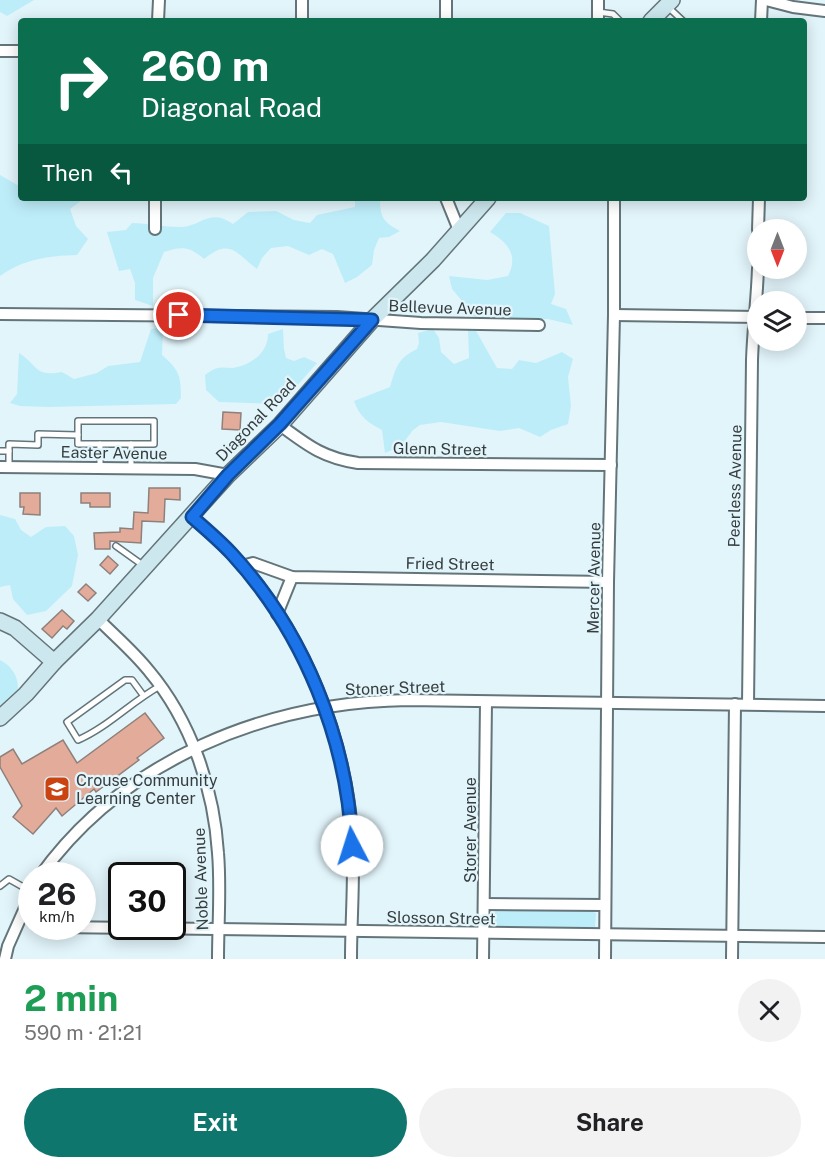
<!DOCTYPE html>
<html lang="en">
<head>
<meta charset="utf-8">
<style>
  body { margin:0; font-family:"Public Sans",sans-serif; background:#f2f2f2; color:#202124; height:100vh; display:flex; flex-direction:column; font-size:22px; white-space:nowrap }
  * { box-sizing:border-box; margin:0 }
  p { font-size:20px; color:#757577 }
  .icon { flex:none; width:33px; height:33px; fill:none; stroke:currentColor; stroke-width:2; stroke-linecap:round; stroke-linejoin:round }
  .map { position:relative; height:959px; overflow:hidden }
  .drawer { display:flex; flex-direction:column; background:#fff; flex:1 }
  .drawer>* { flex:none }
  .top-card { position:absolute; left:18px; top:18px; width:789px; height:183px; border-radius:6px; box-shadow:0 3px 15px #0003; background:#0b6e4f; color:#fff; overflow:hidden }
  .needle { width:39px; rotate:180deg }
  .buttons { position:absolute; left:747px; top:219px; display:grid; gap:12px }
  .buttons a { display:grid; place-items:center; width:60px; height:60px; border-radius:50%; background:#fff; box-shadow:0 3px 15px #0003; font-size:30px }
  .speed { position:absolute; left:18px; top:862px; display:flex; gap:12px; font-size:30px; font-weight:700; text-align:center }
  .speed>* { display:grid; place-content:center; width:78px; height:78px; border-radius:50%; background:#fff; box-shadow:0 3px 15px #0003; line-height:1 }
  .speed small { font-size:15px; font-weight:400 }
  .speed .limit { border:3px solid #111; border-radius:9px; background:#fff; color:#111 }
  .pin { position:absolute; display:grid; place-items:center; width:51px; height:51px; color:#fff; margin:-26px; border:3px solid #fff; border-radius:50%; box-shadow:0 2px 6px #0007 }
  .me { position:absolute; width:66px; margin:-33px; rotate:355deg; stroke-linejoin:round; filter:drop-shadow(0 0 4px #0008) }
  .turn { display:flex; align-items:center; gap:21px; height:126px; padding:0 24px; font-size:27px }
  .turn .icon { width:78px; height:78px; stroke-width:2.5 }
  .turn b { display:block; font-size:42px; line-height:51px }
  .then { display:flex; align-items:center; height:57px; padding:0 24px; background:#0003; gap:12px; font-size:22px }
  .round { display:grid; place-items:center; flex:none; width:63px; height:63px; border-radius:32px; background:#f2f2f2 }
  .headline { display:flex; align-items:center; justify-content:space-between; height:102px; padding:0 24px }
  h1 { font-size:36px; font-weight:700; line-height:45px; color:#1e9e55 }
  .cta { display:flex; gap:12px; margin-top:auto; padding:12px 24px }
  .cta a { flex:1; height:69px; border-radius:36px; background:#0f766e; color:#fff; font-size:24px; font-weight:700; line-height:69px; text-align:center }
  .cta a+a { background:#f2f2f2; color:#202124 }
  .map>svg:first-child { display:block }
</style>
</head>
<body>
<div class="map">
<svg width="825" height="959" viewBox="0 0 825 959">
  <rect width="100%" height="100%" fill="#e2f5fb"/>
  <!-- green -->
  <g fill="#beedfa">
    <path d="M0,0H34L7,16L0,12Z"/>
    <path d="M0,175L21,187V198H101L100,200H82L70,209L76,226L88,239L77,255C48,256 24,259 0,276Z"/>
    <path d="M355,198H380C380,217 383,222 400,231L389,237L379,238L374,250L372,265L357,277L345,283L333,254L322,249L309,255L288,246L271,248L262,258L257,269C235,252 230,238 204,259C189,246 182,246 164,252L153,278V306L135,300V283L130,269L119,271L107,232L126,230L132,223C148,223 164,227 180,227C201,227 209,207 233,224L248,212L276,211L294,220L310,223L317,215L355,207Z"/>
    <path d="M506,213H520L549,226L555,294L551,304L566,309L573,325L548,319L480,320L464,309L462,301L452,289L449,276L487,280L508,276C519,255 507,242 490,232Z"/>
    <path d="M158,328L163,332L162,355C179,370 181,375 181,398L176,404L48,407L20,406L10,403L17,394L19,353C39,366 34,377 62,372L74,379L97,373L108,366L140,362L151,329Z"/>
    <path d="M283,329L284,349L286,358L294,361L304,357L317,363L281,404L219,402L206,390L205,375C209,372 213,369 218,368C223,367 228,368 233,368C251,365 268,353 268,334Z"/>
    <path d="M433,329L439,338L441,352L454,364L469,358L468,330L475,329L497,368L512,369L519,360L536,363L562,352L573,359L568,377L571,406L568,424L551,430L540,437L519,428L500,431L441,422L420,425L413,430L401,446L385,453L382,430C367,422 360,417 354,401L390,387C396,367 398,358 417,349L419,343L418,333Z"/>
    <path d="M0,515L15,519L21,530L31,537L46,527L65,526L74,536L78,555L72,586L46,611L27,615L13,599L10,585L0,587Z"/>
    <path d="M0,660C12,666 18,676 18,689L0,705Z"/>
    <path d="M495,910L591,911L596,913L595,929H495Z"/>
  </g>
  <!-- building -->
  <g fill="#e3ab9a" stroke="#8f807b" stroke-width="1.5">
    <path d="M223,412L241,413L240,430L222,429Z"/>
    <path d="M149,488H180V500L165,499L164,522L142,521L141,543L110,541V549H95L94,533L120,532V528L133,529L134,512L148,513Z"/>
    <path d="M20,493H40V515L23,514L24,507H20Z"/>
    <path d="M81,493H110V507H90V503H81Z"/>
    <path d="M108,556L118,565L110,574L100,565Z"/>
    <path d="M86,584L96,593L88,601L78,592Z"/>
    <path d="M62,610L74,621L67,629L63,626L52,638L42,629Z"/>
    <path d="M145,713L164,738L137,758L139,760L96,792L94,789L62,816L56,808L33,834L13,817L22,806L0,767V757L13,749L22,764L63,740L77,763Z"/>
  </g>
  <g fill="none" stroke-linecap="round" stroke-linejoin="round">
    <!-- lane casing -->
    <g stroke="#64757a" stroke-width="8">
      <g id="lane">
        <path d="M667,6L683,21"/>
        <path d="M598,12L613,14L620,21"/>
        <rect x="78" y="421" width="76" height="23"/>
        <path d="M0,451H9"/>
        <path d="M9,466V444L38,445V434L78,435"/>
        <path d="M100,468V444"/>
        <path d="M131,468V444"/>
        <path d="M116,546L144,566"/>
        <path d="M143,695L132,680H125L67,722L78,740C108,727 131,702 160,686"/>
        <path d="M0,886L9,879L32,892"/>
      </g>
    </g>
    <!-- street casing -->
    <g stroke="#64757a" stroke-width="14">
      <g id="street">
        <path d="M766,0L793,7L825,11"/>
        <path d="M158,21L159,0"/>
        <path d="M302,21V0"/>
        <path d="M446,21V0"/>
        <path d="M598,21V0"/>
        <path d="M761,21L762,0"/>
        <path d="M0,51H21"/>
        <path d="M446,198L459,230"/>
        <path d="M155,229V198"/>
        <path d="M758,230L759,198"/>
        <path d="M0,314L337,317L421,323L539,325"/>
        <path d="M614,315L758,317"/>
        <path d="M796,318H825"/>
        <path d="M280,425C307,445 323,458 358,463L611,465"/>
        <path d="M0,467L195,469L228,475"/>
        <path d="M192,517C205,529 220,541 232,554C301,628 344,731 352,831C355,873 351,916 351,959"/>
        <path d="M242,566L253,563L292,577L608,582"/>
        <path d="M277,614L292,577"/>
        <path d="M98,619C115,636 134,652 149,671C191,721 214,789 218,853C221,888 218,924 218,959"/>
        <path d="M748,704L752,360C753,329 757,300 758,268"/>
        <path d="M40,876C124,759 267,702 408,700L825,706"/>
        <path d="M484,904L604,905"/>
        <path d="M56,927L825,937"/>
        <path d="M5,959L8,946L32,892"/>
        <path d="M483,959L486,702"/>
        <path d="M605,959L608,582L614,315V198"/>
        <path d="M732,959L735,704"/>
      </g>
    </g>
    <!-- secondary casing -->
    <g stroke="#64757a" stroke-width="18">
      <g id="secondary">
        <path d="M651,21L672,0"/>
        <path d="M0,621L15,628L54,662"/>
        <path d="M0,718L26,694L54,662L98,619L228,475L280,425L372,320L433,260L488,198"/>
      </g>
    </g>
    <!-- lane -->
    <use href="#lane" stroke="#fff" stroke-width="5"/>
    <!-- street -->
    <use href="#street" stroke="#fff" stroke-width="10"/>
    <!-- secondary -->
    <use href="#secondary" stroke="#cde7ee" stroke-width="15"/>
  </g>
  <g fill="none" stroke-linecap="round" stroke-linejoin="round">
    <!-- route casing -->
    <g stroke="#114b97" stroke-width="15">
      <path id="route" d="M179,315L372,320L280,424L228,475L192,517C206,529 220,541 232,554C304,632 348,741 352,846"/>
    </g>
    <!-- route -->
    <use href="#route" stroke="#1a73e8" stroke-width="10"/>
  </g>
  <!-- icons -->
  <defs>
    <g id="school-square" transform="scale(1.35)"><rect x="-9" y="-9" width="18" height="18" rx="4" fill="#ca4310" stroke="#e2f5fb"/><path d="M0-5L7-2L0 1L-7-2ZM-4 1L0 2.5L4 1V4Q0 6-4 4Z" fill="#fff"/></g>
  </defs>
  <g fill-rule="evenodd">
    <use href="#school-square" x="57" y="789"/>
  </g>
  <g text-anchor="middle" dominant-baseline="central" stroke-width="4.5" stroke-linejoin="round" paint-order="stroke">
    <!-- street labels -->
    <g font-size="16" fill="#363d3f" stroke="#e2f5fb">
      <text transform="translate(450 308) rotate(2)">Bellevue Avenue</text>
      <text transform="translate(256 420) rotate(-46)">Diagonal Road</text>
      <text transform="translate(440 449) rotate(1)">Glenn Street</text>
      <text transform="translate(114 453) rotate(1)">Easter Avenue</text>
      <text transform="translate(735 486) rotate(-89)">Peerless Avenue</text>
      <text transform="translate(450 564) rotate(1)">Fried Street</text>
      <text transform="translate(594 578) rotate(-89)">Mercer Avenue</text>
      <text transform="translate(395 688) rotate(-2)">Stoner Street</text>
      <text transform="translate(470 830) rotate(-90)">Storer Avenue</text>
      <text transform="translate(201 879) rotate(-92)">Noble Avenue</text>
      <text transform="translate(441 918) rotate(1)">Slosson Street</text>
    </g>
    <!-- poi labels -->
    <g font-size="16" fill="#363d3f" stroke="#e2f5fb" text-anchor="start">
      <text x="76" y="780">Crouse Community<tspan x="76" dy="18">Learning Center</tspan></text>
    </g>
  </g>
</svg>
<div class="buttons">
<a><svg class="needle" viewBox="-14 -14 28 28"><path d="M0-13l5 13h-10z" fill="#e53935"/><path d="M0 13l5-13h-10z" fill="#757577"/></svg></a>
<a><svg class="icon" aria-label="layers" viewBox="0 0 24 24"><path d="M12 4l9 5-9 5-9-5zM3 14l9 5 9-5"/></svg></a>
</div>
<div class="speed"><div>26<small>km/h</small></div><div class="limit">30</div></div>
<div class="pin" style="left:179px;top:315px;background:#d93025"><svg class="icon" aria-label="arrive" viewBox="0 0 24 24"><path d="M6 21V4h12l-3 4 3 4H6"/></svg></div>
<svg class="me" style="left:352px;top:846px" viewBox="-20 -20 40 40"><circle r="19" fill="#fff"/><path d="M0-13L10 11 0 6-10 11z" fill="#1a73e8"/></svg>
<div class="top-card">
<div class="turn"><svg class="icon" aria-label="right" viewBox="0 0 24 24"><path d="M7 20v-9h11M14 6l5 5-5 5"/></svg><div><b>260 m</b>Diagonal Road</div></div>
<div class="then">Then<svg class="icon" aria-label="left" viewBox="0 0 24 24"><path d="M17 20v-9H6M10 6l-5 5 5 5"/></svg></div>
</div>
</div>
<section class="drawer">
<div class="headline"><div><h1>2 min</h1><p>590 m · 21:21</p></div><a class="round"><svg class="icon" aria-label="close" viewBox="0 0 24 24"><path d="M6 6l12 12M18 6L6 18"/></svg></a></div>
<div class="cta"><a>Exit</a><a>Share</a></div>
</section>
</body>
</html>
